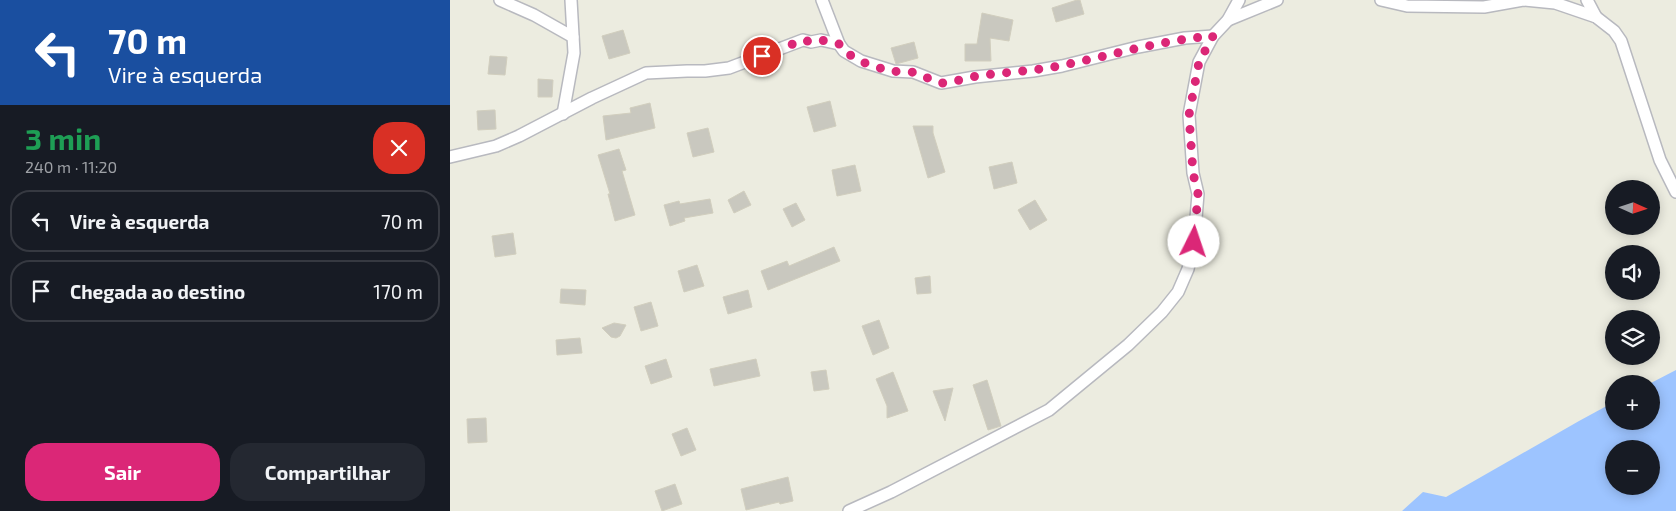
<!DOCTYPE html>
<html lang="pt">
<head>
<meta charset="utf-8">
<style>
  body { margin:0; font-family:"Exo 2",sans-serif; background:#242831; color:#f1f3f6; height:100vh; display:flex; flex-direction:column; font-size:19px; white-space:nowrap }
  * { box-sizing:border-box; margin:0 }
  p { font-size:16px; color:#9ea1a6 }
  .icon { flex:none; width:28px; height:28px; fill:none; stroke:currentColor; stroke-width:2; stroke-linecap:round; stroke-linejoin:round }
  .map { position:relative; flex:1; overflow:hidden }
  .side { display:flex; flex-direction:column; background:#171b24; width:450px }
  .side>* { flex:none }
  .hud { background:#1a4fa0; color:#fff; overflow:hidden }
  .needle { width:32px; rotate:93deg }
  .tools { position:absolute; left:1155px; top:180px; display:grid; gap:10px }
  .tools a { display:grid; place-items:center; width:55px; height:55px; border-radius:50%; background:#171b24; box-shadow:0 2px 12px #0003; font-size:25px }
  .pin { position:absolute; display:grid; place-items:center; width:42px; height:42px; color:#fff; margin:-21px; border:2px solid #fff; border-radius:50%; box-shadow:0 1px 5px #0007 }
  .me { position:absolute; width:55px; margin:-28px; rotate:4deg; stroke-linejoin:round; filter:drop-shadow(0 0 4px #0008) }
  .turn { display:flex; align-items:center; gap:18px; height:105px; padding:0 25px; font-size:22px }
  .turn .icon { width:65px; height:65px; stroke-width:2.5 }
  .turn b { display:block; font-size:35px; line-height:42px }
  .round { display:grid; place-items:center; flex:none; width:52px; height:52px; border-radius:20px; background:#242831 }
  .overview { display:flex; align-items:center; justify-content:space-between; height:85px; padding:0 25px }
  h1 { font-size:30px; font-weight:700; line-height:38px; color:#1e9e55 }
  .button { display:flex; gap:10px; margin-top:auto; padding:10px 25px }
  .button a { flex:1; height:58px; border-radius:20px; background:#db2777; color:#fff; font-size:20px; font-weight:700; line-height:58px; text-align:center }
  .button a+a { background:#242831; color:#f1f3f6 }
  ul { padding:0; list-style:none }
  li { display:flex; align-items:center; gap:15px; height:62px; margin:0 10px 8px; padding:0 15px; border:2px solid #363941; border-radius:20px }
  li div { flex:1 }
  li b { display:block; font-size:19px }
  li em { font-style:normal }
  main { display:flex; flex:1; min-height:0 }
  .map>svg:first-child { display:block }
</style>
</head>
<body>
<main>
<section class="side">
<div class="hud">
<div class="turn"><svg class="icon" aria-label="left" viewBox="0 0 24 24"><path d="M17 20v-9H6M10 6l-5 5 5 5"/></svg><div><b>70 m</b>Vire à esquerda</div></div>
</div>
<div class="overview"><div><h1>3 min</h1><p>240 m · 11:20</p></div><a class="round" style="background:#d93025;color:#fff"><svg class="icon" aria-label="close" viewBox="0 0 24 24"><path d="M6 6l12 12M18 6L6 18"/></svg></a></div>
<ul>
<li><svg class="icon" aria-label="left" viewBox="0 0 24 24"><path d="M17 20v-9H6M10 6l-5 5 5 5"/></svg><div><b>Vire à esquerda</b></div><em>70 m</em></li>
<li><svg class="icon" aria-label="arrive" viewBox="0 0 24 24"><path d="M6 21V4h12l-3 4 3 4H6"/></svg><div><b>Chegada ao destino</b></div><em>170 m</em></li>
</ul>
<div class="button"><a>Sair</a><a>Compartilhar</a></div>
</section>
<div class="map">
<svg width="1226" height="511" viewBox="0 0 1226 511">
  <rect width="100%" height="100%" fill="#ecece0"/>
  <!-- water -->
  <path fill="#9dc4ff" fill-rule="evenodd" d="M1226,370V511H952L973,492L996,497L1129,421L1164,402V421H1201V384H1199ZM1164,449H1201V486H1164Z"/>
  <!-- building -->
  <g fill="#c9c8bf" stroke="#d1cebe">
    <path d="M627,0H630L634,14L606,22L602,8Z"/>
    <path d="M532,13L563,20L559,41L540,38L541,61H515V44H527Z"/>
    <path d="M173,30L180,53L159,59L152,36Z"/>
    <path d="M464,42L468,58L446,64L441,48Z"/>
    <path d="M40,56L57,57L55,75L38,74Z"/>
    <path d="M88,79L103,80L102,97H88Z"/>
    <path d="M380,101L386,126L364,132L357,107Z"/>
    <path d="M200,103L205,128L156,140L153,116L181,113L180,108Z"/>
    <path d="M43,110H45L46,129L28,130L27,111Z"/>
    <path d="M463,126H483V133L495,172L478,178Z"/>
    <path d="M258,128L264,152L243,157L237,133Z"/>
    <path d="M169,149L176,170L172,171L185,215L165,221L158,194H160L148,155Z"/>
    <path d="M562,162L567,183L544,189L539,167Z"/>
    <path d="M405,165L411,191L387,196L382,170Z"/>
    <path d="M294,191L301,205L284,213L278,200Z"/>
    <path d="M260,199L263,213L234,218L235,221L220,226L214,205L229,201L230,204Z"/>
    <path d="M585,200L597,220L580,230L568,210Z"/>
    <path d="M346,203L355,220L342,227L333,209Z"/>
    <path d="M63,233L66,254L45,257L42,236Z"/>
    <path d="M384,247L390,261L318,290L311,271L337,261L339,266Z"/>
    <path d="M247,265L254,286L234,292L228,271Z"/>
    <path d="M480,276L481,293L467,294L465,278Z"/>
    <path d="M111,289L136,290L135,305L110,303Z"/>
    <path d="M298,290L302,307L278,314L273,297Z"/>
    <path d="M201,302L208,326L191,331L184,307Z"/>
    <path d="M429,320L439,348L423,355L412,326Z"/>
    <path d="M164,323L176,325L170,336L166,338L161,337L152,328Z"/>
    <path d="M130,338L132,353L107,355L106,340Z"/>
    <path d="M216,359L222,377L201,384L195,366Z"/>
    <path d="M306,359L310,376L264,386L260,369Z"/>
    <path d="M376,370L379,389L364,391L361,372Z"/>
    <path d="M443,372L458,411L437,418V406L426,379Z"/>
    <path d="M537,380L551,426L538,430L523,385Z"/>
    <path d="M503,388L495,421L483,391Z"/>
    <path d="M36,418L37,442L18,443L17,419Z"/>
    <path d="M237,428L246,450L231,456L222,434Z"/>
    <path d="M338,477L343,501L330,504L329,502L296,510L291,489Z"/>
    <path d="M225,484L232,504L212,511L205,491Z"/>
  </g>
  <g fill="none" stroke-linecap="round" stroke-linejoin="round">
    <!-- service casing -->
    <g stroke="#b8b9bf" stroke-width="14">
      <g id="service">
        <path d="M50,0L84,15L123,37"/>
        <path d="M372,0L389,44"/>
        <path d="M931,0L957,6L1034,7L1073,0L1105,3L1146,17L1164,31L1171,41L1210,160L1226,192"/>
        <path d="M1137,0L1146,17"/>
        <path d="M778,20L827,0"/>
        <path d="M113,114L124,53L121,0"/>
        <path d="M0,157L46,146L69,136L142,98L196,73L237,71H255L279,68L353,40L361,42L371,40L389,44L394,51L411,61L443,71L463,72L491,83L525,77L583,71L612,66L688,47L735,38L763,36"/>
        <path d="M399,511L441,492L599,410L678,345L712,312L728,292L738,269L744,242L748,194L743,173L739,115L749,62L763,36L778,20L789,0"/>
      </g>
    </g>
    <!-- service -->
    <use href="#service" stroke="#fff" stroke-width="11"/>
  </g>
  <g fill="none" stroke-linecap="round" stroke-linejoin="round">
    <!-- route -->
    <path stroke="#db2777" stroke-width="9" stroke-dasharray="0 16.2" d="M312,56L353,40L361,42L371,40L389,44C400,60 424,67 442,71C448,72 455,71 461,72C472,73 483,83 493,83C504,82 516,78 527,76C556,72 585,71 614,65C663,55 712,40 763,36L749,62L739,115L743,173L748,194L744,242"/>
  </g>
</svg>
<div class="tools">
<a><svg class="needle" viewBox="-14 -14 28 28"><path d="M0-13l5 13h-10z" fill="#e53935"/><path d="M0 13l5-13h-10z" fill="#9ea1a6"/></svg></a>
<a><svg class="icon" aria-label="sound" viewBox="0 0 24 24"><path d="M4 9h4l5-4v14l-5-4H4zM17 9q2 3 0 6"/></svg></a>
<a><svg class="icon" aria-label="layers" viewBox="0 0 24 24"><path d="M12 4l9 5-9 5-9-5zM3 14l9 5 9-5"/></svg></a>
<a>+</a>
<a>−</a>
</div>
<div class="pin" style="left:312px;top:56px;background:#d93025"><svg class="icon" aria-label="arrive" viewBox="0 0 24 24"><path d="M6 21V4h12l-3 4 3 4H6"/></svg></div>
<svg class="me" style="left:744px;top:242px" viewBox="-20 -20 40 40"><circle r="19" fill="#fff"/><path d="M0-13L10 11 0 6-10 11z" fill="#db2777"/></svg>
</div>
</main>
</body>
</html>
